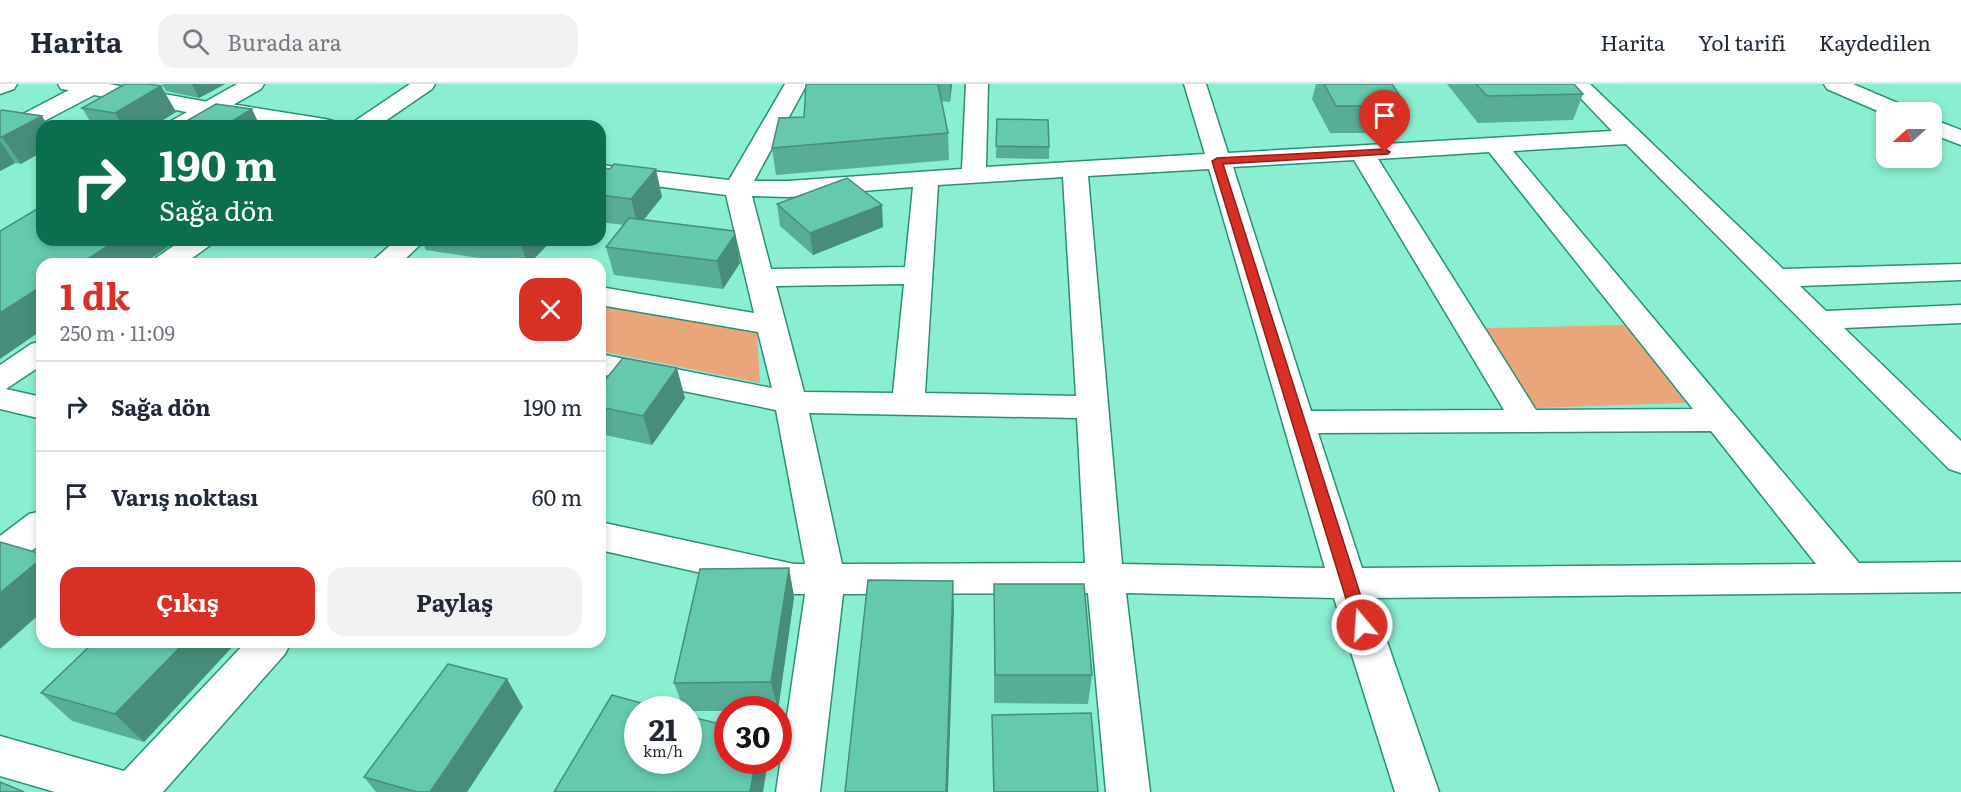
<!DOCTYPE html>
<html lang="tr">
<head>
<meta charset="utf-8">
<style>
  body { margin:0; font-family:Literata,serif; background:#f2f2f3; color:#1f2937; height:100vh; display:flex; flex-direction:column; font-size:22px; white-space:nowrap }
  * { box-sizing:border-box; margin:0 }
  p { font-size:20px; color:#747a83 }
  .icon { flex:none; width:33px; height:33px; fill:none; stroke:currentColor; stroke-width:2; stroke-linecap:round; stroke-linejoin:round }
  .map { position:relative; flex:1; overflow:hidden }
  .sheet { position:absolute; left:36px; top:174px; width:570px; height:390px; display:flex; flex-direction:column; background:#fff; border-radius:18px; box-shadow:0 3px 9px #0003 }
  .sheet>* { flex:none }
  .hud { position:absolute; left:36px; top:36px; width:570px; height:126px; border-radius:18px; box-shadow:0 3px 9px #0003; background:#0b6e4f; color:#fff; overflow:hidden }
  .needle { width:39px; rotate:249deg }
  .tools { position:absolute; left:1876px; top:18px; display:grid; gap:12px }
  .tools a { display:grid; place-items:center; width:66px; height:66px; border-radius:12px; background:#fff; box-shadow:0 3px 9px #0003; font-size:30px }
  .speed { position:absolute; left:624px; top:612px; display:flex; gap:12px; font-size:30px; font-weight:700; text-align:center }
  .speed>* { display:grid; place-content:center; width:78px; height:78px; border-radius:50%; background:#fff; box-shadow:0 3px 9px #0003; line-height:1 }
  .speed small { font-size:15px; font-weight:400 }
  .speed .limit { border:9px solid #d22; background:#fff; color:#111 }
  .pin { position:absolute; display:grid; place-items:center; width:51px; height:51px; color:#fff; margin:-62px -26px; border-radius:50% 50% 50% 0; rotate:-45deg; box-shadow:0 0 6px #0007 }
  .pin .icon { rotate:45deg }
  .me { position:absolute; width:66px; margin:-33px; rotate:342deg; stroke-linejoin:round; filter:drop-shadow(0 0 4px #0008) }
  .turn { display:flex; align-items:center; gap:21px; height:126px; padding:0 24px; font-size:27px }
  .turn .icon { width:78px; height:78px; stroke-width:2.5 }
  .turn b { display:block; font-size:42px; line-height:51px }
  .round { display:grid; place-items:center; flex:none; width:63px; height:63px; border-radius:18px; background:#f2f2f3 }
  .headline { display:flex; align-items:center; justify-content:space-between; height:102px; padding:0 24px }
  h1 { font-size:36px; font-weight:700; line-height:45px; color:#d93025 }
  .primary-button { display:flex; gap:12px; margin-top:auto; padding:12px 24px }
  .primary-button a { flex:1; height:69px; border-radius:18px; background:#d93025; color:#fff; font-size:24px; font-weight:700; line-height:69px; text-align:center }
  .primary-button a+a { background:#f2f2f3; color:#1f2937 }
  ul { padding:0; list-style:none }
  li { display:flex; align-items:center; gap:18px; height:90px; padding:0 24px; border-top:2px solid #e0e1e3 }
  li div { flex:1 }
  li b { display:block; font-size:22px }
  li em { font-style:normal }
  header { display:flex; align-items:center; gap:36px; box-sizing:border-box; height:84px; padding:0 30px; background:#fff; border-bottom:2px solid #e0e1e3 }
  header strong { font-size:28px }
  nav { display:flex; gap:33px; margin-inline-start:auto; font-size:21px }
  .search { width:420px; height:54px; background:#f2f2f3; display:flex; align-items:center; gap:15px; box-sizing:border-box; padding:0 21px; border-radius:18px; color:#747a83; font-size:22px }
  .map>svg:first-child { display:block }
</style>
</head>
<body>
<header>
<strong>Harita</strong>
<div class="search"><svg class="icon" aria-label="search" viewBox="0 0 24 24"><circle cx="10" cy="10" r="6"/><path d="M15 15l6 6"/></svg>Burada ara</div>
<nav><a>Harita</a><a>Yol tarifi</a><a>Kaydedilen</a></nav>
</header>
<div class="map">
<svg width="1961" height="708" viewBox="0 0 1961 708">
  <rect width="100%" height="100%" fill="#8aeed1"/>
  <!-- green -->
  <g fill="#eaa67a">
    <path d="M600,222L757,248L760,299L600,267Z"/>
    <path d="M1626,241L1686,319L1534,324L1485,244Z"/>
  </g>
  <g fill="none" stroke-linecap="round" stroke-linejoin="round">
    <!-- minor casing -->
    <g stroke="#259279" stroke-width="3">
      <g id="minor">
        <path d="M0,0H17L14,5L0,10Z"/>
        <path d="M58,0H109L208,18L216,20L219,25L216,30L208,32L94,11L8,56L0,58V42L69,6L61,5Z"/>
        <path d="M410,0H435L432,5L378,42H351L355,37Z"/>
        <path d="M785,0H807L754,97H788L962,85L966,0H988L986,83L1205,70L1184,0H1206L1228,69L1612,47L1567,0H1590L1783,185L1961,180V196L1800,202L1826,227L1961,221V239L1844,244L1961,357V389L1949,385L1626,60L1513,67L1859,479L1961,478V508L1372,514L1439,708H1395L1334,514L1126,509L1150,708H1106L1088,509L843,510L820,708H776L805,510H794L600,466V438L794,480H805L776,326L600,290V270L772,304L758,248L600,221V203L754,229L726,111L600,95V81L729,96ZM1489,68L1693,325L1536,326L1378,75ZM1354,76L1504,326L1311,327L1233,83ZM1209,85L1325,484L1122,480L1088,92ZM1063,93L1076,312L925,309L938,101ZM913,103L905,183L771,185L752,112L788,113ZM904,200L893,309L804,308L776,202ZM809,329L1077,334L1085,479L842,480ZM1711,347L1816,480L1362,484L1318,349Z"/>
        <path d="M1824,0H1853L1907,23L1910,28H1887V31L1827,5Z"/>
        <path d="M231,20L325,35L333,37L337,42H282L223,32L220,27L223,22Z"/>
        <path d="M1932,35L1961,46V61L1932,50Z"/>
        <path d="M182,156H213L209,162L184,180H152L156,174Z"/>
        <path d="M396,156H425L400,180H369Z"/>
        <path d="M42,257V281L6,305L42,313V335L0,325V281L31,260Z"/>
        <path d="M42,427V459L13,481L0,485V452L29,430Z"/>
        <path d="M246,558H291L285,570L163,708H55L0,692V652L124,687Z"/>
      </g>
    </g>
    <!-- major casing -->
    <g stroke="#259279" stroke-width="3">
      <path id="major" d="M237,0H264L261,5L196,42H167L171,37Z"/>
    </g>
    <!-- minor -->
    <use href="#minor" fill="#fff" fill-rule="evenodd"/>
    <!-- major -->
    <use href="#major" fill="#fff" fill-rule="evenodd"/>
  </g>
  <!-- wall -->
  <g fill="#57ad96">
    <path d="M162,0H225L199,14L166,7Z"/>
    <path d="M806,0H952L950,18L941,17L948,49L949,76L776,91L772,64L804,33Z"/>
    <path d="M1316,0H1392L1402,15L1401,18L1403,22L1396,49H1330L1312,15Z"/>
    <path d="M1447,0H1574L1583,10L1573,36L1478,39Z"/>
    <path d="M161,2L176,28L153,42H93L82,24Z"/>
    <path d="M0,27L21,80L15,79L0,87Z"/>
    <path d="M997,35L1049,63V75L996,74Z"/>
    <path d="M600,83L662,113L643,136L740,179L723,205L614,191L606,163L624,141L600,138Z"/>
    <path d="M777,120L883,143L813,171L780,142Z"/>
    <path d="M422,156H552L529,180H519L426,166Z"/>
    <path d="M600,302L685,314L652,361L600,350Z"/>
    <path d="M789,484L794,513L778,626H728V627H688V626H684L674,599Z"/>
    <path d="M994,500L1092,591L1088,620L994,619Z"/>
    <path d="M94,558H229L233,562L144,658L72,637L41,609Z"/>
    <path d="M523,623L467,708H376L364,693Z"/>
    <path d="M992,631L1098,708H993Z"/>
  </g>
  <!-- shaded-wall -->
  <g fill="#478d7a">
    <path d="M192,0H225L199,14Z"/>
    <path d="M950,0H952L950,18Z"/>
    <path d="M161,2L176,28L153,42H123L115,29Z"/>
    <path d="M252,25L260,42H224Z"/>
    <path d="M42,32L48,42H42V68L21,80L2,53Z"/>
    <path d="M0,57L15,79L0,87Z"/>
    <path d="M656,85L662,113L638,143L631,115Z"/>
    <path d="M882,121L883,143L813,171L810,149Z"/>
    <path d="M735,151L740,179L723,205L717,177Z"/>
    <path d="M117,156H176L177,157L143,180H89L86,176Z"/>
    <path d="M519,156H552L529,180H528Z"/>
    <path d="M83,175L86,180H76Z"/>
    <path d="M42,202V246L0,275V229Z"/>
    <path d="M677,284L685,314L652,361L643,332Z"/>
    <path d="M42,474V528L0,565V509Z"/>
    <path d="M789,484L794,513L778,626L771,598Z"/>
    <path d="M953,497L954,526L948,708H946Z"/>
    <path d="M185,558H229L233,562L144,658L115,630Z"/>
    <path d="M507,595L523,623L467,708H430Z"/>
    <path d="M756,676H768V678L763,708H750Z"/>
  </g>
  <!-- building -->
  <g fill="#65c9ae" stroke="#478d7a" stroke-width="1.5">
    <path d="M125,0H148L161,2L115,29L82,24Z"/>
    <path d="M806,0H938L948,49L772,64L779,34L804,33Z"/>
    <path d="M1324,0H1392L1402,15H1399L1403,22H1336Z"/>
    <path d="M1476,0H1574L1583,10L1487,12Z"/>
    <path d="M216,20L252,25L224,42H178Z"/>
    <path d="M2,26L42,32L2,53H0V27Z"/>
    <path d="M997,35L1048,36L1049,63L996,62Z"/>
    <path d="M614,80L656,85L631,115L600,111V83L610,85Z"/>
    <path d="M847,94L882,121L810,149L777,120Z"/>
    <path d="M42,122V156H117L86,176L83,175L76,180H42V202L0,229V147Z"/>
    <path d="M629,134L734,147L735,151L717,177L606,163Z"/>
    <path d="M623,274L677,284L643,332L600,323V302Z"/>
    <path d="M0,458L42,470V474L0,509Z"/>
    <path d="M789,484L771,598L674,599L700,485Z"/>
    <path d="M868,496L953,497L946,708H845Z"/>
    <path d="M994,500H1084L1092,591H995Z"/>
    <path d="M94,558H185L115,630L41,609Z"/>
    <path d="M448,580L507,595L430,708H417L364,693Z"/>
    <path d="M612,611L666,626H638V676H688V632L728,642V676H756L750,708H554Z"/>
    <path d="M1091,629L1098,708H994L992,631Z"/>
    <path d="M0,698L24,708H0Z"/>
  </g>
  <!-- route -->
  <path fill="#d93025" stroke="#8d1f18" stroke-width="1.5" d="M1385,65L1390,68L1388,70L1223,80L1370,541L1368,545L1362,547L1356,545L1354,541L1212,77L1217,74Z"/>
</svg>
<div class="tools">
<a><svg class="needle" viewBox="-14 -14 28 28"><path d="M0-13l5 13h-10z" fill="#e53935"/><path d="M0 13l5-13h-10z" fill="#747a83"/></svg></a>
</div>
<div class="speed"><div>21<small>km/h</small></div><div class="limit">30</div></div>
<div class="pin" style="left:1385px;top:68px;background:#d93025"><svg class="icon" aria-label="arrive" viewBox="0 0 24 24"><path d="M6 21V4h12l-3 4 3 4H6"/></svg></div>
<svg class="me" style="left:1362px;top:541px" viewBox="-20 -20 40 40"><circle r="17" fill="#d93025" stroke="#fff" stroke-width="3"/><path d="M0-11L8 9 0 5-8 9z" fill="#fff"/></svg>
<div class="hud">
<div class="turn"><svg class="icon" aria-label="right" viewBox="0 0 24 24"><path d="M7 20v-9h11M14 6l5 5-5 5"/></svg><div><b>190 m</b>Sağa dön</div></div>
</div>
<section class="sheet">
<div class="headline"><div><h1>1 dk</h1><p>250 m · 11:09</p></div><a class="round" style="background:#d93025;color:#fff"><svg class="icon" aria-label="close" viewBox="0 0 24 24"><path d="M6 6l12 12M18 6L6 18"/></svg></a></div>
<ul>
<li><svg class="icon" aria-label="right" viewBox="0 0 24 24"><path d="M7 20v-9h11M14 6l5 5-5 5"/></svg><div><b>Sağa dön</b></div><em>190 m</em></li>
<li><svg class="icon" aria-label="arrive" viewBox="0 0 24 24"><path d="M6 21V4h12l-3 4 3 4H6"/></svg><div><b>Varış noktası</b></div><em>60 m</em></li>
</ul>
<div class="primary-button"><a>Çıkış</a><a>Paylaş</a></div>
</section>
</div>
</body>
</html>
